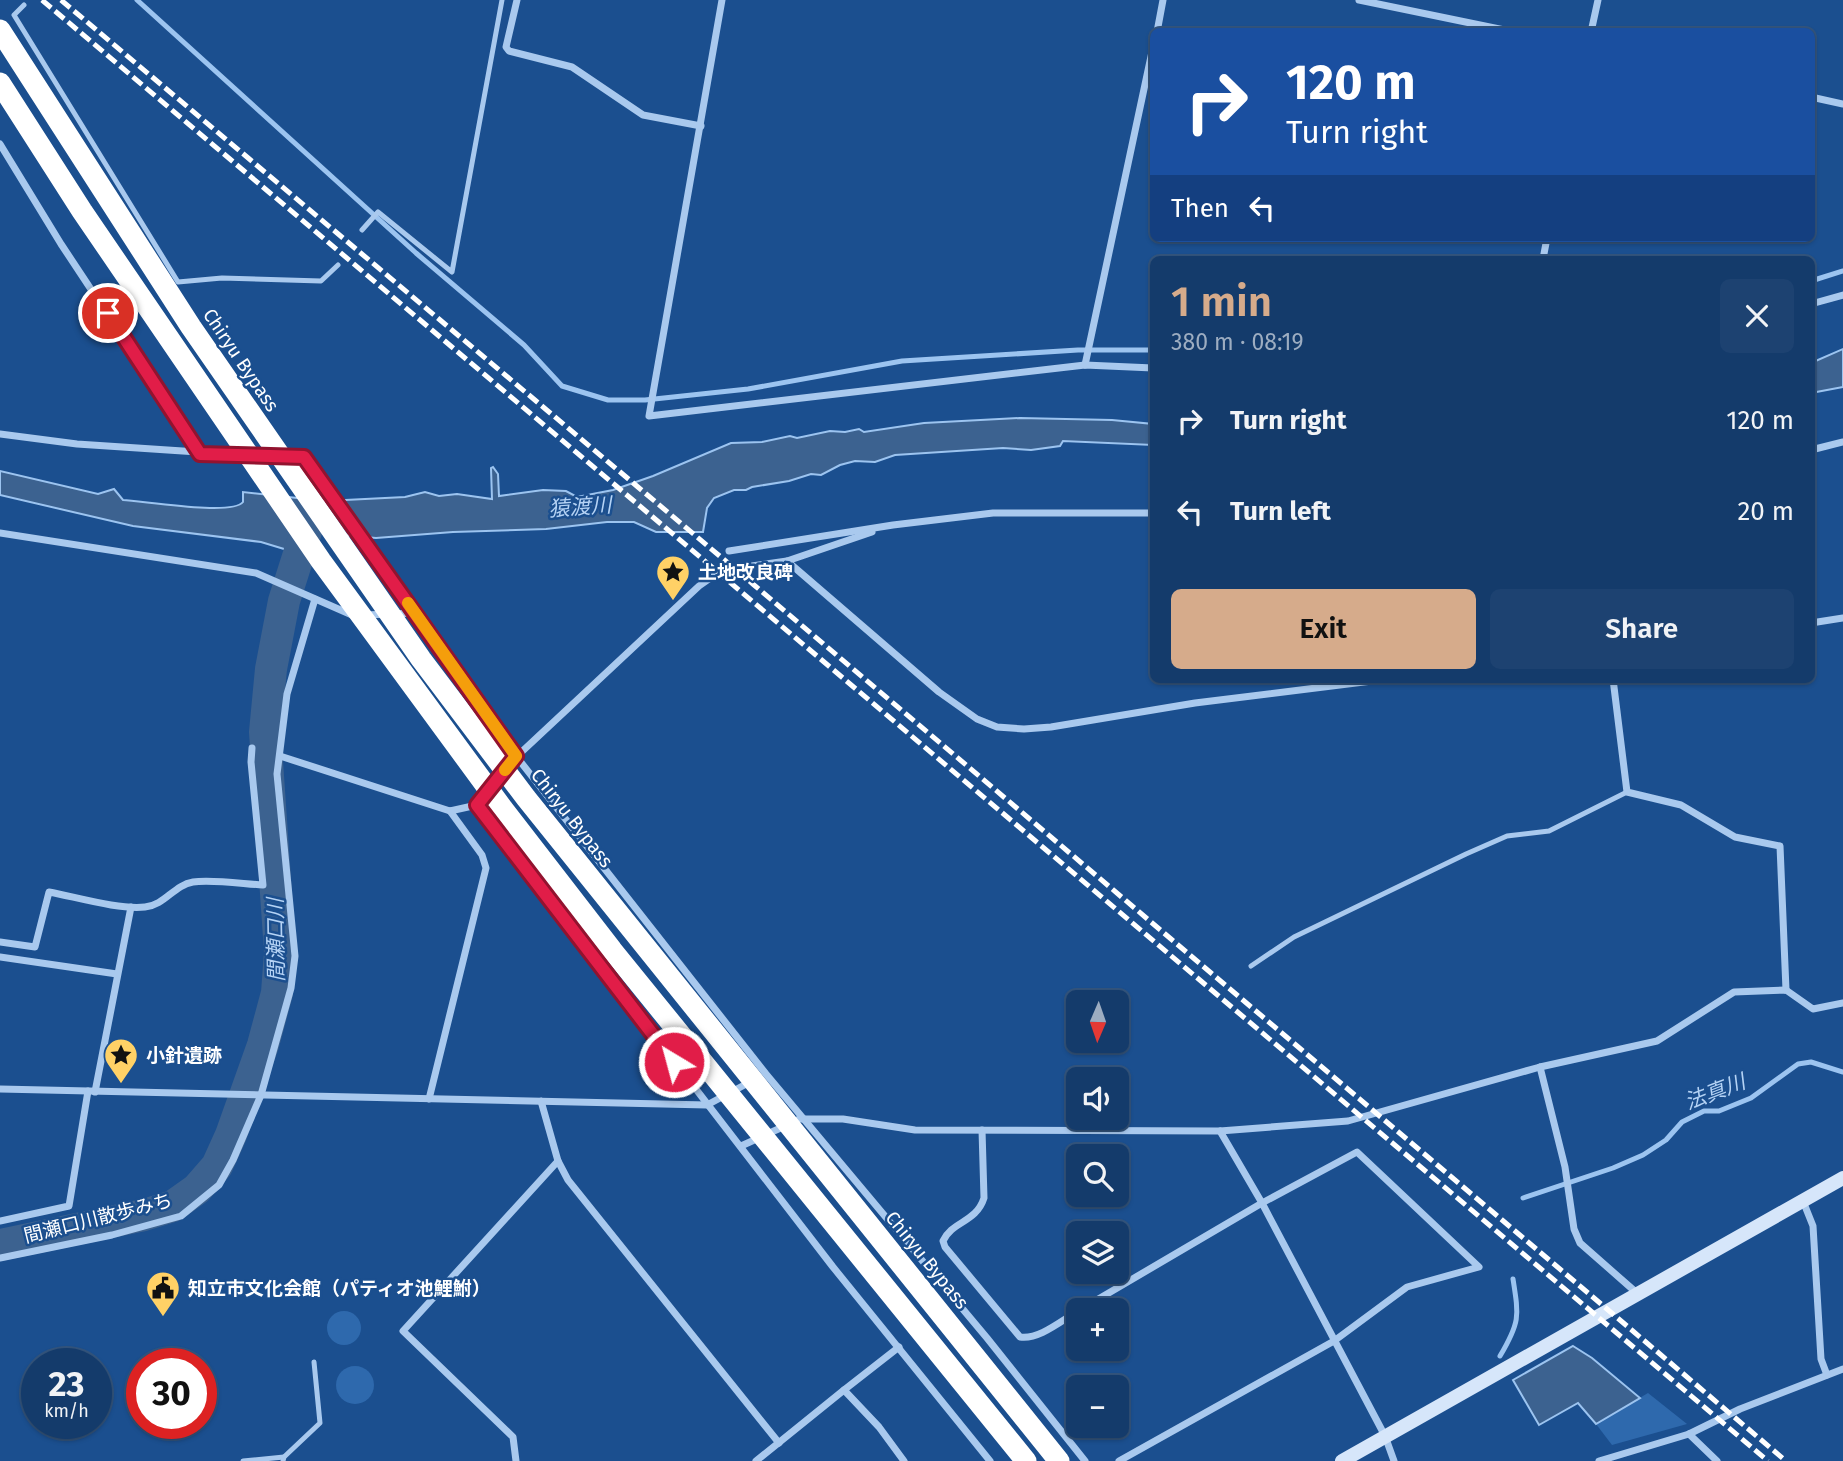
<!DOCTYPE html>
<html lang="en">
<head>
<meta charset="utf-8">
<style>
  body { margin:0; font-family:"Fira Sans","Noto Sans JP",sans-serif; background:#1d4271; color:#f1f3f6; height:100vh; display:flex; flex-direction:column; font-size:26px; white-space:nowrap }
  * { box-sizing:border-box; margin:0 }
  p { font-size:23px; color:#9dadc1 }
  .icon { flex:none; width:38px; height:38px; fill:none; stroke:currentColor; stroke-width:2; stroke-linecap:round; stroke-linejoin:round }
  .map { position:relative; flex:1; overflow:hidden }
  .drawer { position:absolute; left:1150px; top:256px; width:665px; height:427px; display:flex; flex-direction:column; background:#143b6b; border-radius:10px; box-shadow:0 2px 5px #0004,0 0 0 2px #33557e }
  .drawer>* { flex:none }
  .hud { position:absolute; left:1150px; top:28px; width:665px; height:214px; border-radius:10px; box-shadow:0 2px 5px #0004,0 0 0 2px #33557e; background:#1a4fa0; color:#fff; overflow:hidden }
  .needle { width:46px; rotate:182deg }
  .controls { position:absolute; left:1066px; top:990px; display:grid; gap:14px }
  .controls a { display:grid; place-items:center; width:63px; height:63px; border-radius:10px; background:#143b6b; box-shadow:0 2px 5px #0004,0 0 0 2px #33557e; font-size:35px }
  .speed { position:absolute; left:21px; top:1348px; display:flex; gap:14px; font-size:35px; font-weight:700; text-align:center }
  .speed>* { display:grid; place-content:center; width:91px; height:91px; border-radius:50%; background:#143b6b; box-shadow:0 2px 5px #0004,0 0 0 2px #33557e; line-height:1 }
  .speed small { font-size:18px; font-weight:400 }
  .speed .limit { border:10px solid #d22; background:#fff; color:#111 }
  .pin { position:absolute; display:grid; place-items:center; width:60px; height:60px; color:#fff; margin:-30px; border:4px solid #fff; border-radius:50%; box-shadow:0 2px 7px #0007 }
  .me { position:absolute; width:77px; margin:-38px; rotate:323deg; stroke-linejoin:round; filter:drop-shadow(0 0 5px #0008) }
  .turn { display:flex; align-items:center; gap:24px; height:147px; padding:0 21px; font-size:32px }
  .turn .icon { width:91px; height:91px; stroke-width:2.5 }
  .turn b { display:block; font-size:49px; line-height:60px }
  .then { display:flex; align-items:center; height:66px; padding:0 21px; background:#0003; gap:14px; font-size:26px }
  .round { display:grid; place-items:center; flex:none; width:74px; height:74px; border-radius:10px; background:#1d4271 }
  .overview { display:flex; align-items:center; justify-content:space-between; height:119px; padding:0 21px }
  h1 { font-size:42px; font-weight:600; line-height:52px; color:#d6ab8b }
  .button { display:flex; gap:14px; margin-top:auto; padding:14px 21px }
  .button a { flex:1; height:80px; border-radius:10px; background:#d6ab8b; color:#111; font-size:28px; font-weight:600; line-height:80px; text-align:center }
  .button a+a { background:#1d4271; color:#f1f3f6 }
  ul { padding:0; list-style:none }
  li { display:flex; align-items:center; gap:21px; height:91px; padding:0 21px }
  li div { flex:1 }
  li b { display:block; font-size:26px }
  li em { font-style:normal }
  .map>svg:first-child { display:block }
</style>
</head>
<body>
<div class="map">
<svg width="1843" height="1461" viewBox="0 0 1843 1461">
  <rect width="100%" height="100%" fill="#1b4f8f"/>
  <!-- green -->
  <g fill="#2e69ad">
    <circle cx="344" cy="1328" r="17"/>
    <circle cx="355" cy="1385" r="19"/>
    <path d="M1648,1393L1687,1424L1612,1445L1596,1424Z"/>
  </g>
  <!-- water -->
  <g fill="#3c6290" stroke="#9cc4f0" stroke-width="2">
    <path d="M1843,349V387L1811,393V363Z"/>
    <path d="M1020,418L1112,420L1153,424V445L1063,441L1060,446L1031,450L1003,448L895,455L875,462L855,461L840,465L821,475L811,474L789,481L752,487L746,490H734L714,498L707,508L703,532H656L634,522H607L546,529L453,532L376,538L312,532L302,562L293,560L294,552L261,542L133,526L0,495V471L98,494L114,489L123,500C144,501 232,516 243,502V492L325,501L405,497L425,492L439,496L457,494L492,499L491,468L493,467L498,474L499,496L543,490L566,491L577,497L613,490L653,476L731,443L762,442L790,436L797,438L830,431L845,432L859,429L864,432L924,423Z"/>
    <path d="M1573,1346L1592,1358L1640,1398L1596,1424L1578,1403L1539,1425L1513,1380Z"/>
  </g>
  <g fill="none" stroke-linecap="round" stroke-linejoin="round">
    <!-- stream -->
    <g stroke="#9cc4f0" stroke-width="5">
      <path d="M137,0L416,253L524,345L562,386L608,400H645L748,389L902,361L1078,350H1153"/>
      <path d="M1811,281L1843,271"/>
      <path d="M1523,1198L1613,1168L1643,1155L1666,1140L1682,1122L1704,1111H1719L1751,1098L1798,1064L1811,1062L1843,1072"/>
      <path d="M1500,1356C1520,1322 1519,1317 1513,1279"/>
    </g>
    <!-- river -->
    <path stroke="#3c6290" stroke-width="32" d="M0,1245L144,1215L173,1206L197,1189L217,1166L231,1135L263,1045L277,993L280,952L265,732L271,669L284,601L310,519"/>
    <!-- lane -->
    <g stroke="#a9c9ee" stroke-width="5">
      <path d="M24,5L14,15L178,282L222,278L321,281L338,265"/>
      <path d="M362,230L378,212L452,272L502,0"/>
      <path d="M1251,966L1294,937L1466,854L1507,836L1549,831L1627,792"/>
      <path d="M243,1461L284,1457"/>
      <path d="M283,1461L284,1457L320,1423L314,1362"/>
    </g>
    <!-- street -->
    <g stroke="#a9c9ee" stroke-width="7">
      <path d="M517,0L506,47L509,51L572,67L643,115L701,126"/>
      <path d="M722,0L649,416L1085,365L1153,368"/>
      <path d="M1359,0L1514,32"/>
      <path d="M1157,32L1163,0"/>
      <path d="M1591,32L1598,0"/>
      <path d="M1811,97L1843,104"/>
      <path d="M0,144L61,244L200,454"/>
      <path d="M1543,259L1547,238"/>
      <path d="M1811,304L1843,295"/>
      <path d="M1085,365L1153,47"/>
      <path d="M0,434L77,444L243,455"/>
      <path d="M1811,450L1843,442"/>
      <path d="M286,456L304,457L516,756L766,1074L987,1338L1085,1461"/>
      <path d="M0,533L256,573L352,615"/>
      <path d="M729,551L893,525L993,513H1153"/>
      <path d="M787,561L872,532"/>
      <path d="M364,615L416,613"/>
      <path d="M1811,623L1843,618"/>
      <path d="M1613,679L1627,792L1681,805L1735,837L1780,846L1786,990"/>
      <path d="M280,756L450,811L477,805L504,771"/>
      <path d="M514,759L699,586L722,570L787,561L939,692L977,719L997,727L1024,729L1051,727L1195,703L1388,679"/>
      <path d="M477,805L833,1267L990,1461"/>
      <path d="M0,942L35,947L49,892C76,897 119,910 145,907C165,905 174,885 193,882C211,879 244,884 263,885L251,762L252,748"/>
      <path d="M0,957L117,974"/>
      <path d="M1540,1067L1565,1167L1574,1229L1580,1243L1638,1294"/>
      <path d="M0,1089L707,1105L750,1082"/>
      <path d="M95,1092L131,907"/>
      <path d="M429,1099L486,868L482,855L450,811"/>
      <path d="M799,1119H843L915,1130L1220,1131L1348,1121L1540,1067L1657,1041L1734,992L1786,990L1813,1009L1843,1003"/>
      <path d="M982,1130L984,1198C976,1223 952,1221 943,1241L945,1247L1020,1337C1039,1340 1062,1320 1078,1311"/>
      <path d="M1220,1131L1262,1203L1385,1436L1394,1461"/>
      <path d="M741,1146L785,1126"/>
      <path d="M558,1161L568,1180L779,1443"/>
      <path d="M1803,1201L1813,1226L1821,1359L1827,1375"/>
      <path d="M0,1221L69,1206L88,1091"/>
      <path d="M0,1258L112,1235L181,1216L219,1185L233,1160L261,1095L291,988L295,956L277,774L287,694L315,599"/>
      <path d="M1078,1311L1262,1203L1357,1152L1479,1267L1407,1287L1334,1341L1119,1461"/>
      <path d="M899,1347L844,1390L879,1427L904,1461"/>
      <path d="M1689,1434L1717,1461"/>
      <path d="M516,1461L513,1437L403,1331L558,1161L541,1101"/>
      <path d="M756,1461L844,1390"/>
      <path d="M1599,1461L1689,1434L1740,1409L1843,1369"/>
    </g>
    <!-- secondary -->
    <path stroke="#d6e6fa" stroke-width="14" d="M1342,1461L1843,1178"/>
    <!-- rail -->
    <g stroke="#fff" stroke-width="5" stroke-dasharray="12 5" stroke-linecap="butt">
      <path d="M42,0L1768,1461"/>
      <path d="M61,0L754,585L1786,1461"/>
    </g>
    <!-- highway-bridge -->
    <g stroke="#fff" stroke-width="21">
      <path d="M0,30L191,327L421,659L526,798L1059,1461"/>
      <path d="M0,83L82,211L321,561L503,809L612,950L1026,1461"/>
    </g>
  </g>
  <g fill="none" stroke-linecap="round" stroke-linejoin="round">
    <!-- route casing -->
    <g stroke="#92132f" stroke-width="18">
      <path id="route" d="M108,313L200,454L304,457L516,756L477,805L674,1062"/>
    </g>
    <!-- route -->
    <use href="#route" stroke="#e11d48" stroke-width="12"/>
    <!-- slow -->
    <path stroke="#f59e0b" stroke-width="12" d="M408,603L516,756L505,770"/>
  </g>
  <!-- icons -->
  <defs>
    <g id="sight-pin" transform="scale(1.75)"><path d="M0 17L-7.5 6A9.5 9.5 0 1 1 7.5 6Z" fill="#ffd166" stroke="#1b4f8f"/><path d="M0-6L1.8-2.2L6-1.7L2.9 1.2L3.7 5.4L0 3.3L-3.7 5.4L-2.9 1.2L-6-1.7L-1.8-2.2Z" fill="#111"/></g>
    <g id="civic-pin" transform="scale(1.75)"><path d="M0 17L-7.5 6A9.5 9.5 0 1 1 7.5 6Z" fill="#ffd166" stroke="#1b4f8f"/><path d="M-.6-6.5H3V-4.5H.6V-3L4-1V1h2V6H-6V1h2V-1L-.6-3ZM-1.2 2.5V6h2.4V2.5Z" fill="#111"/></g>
  </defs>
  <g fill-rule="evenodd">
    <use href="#sight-pin" x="673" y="572"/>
    <use href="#sight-pin" x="121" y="1055"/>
    <use href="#civic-pin" x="163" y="1288"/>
  </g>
  <g text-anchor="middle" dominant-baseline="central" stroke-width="5" stroke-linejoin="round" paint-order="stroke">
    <!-- street labels -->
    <g font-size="19" fill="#fff" stroke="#1b4f8f">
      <text transform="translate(241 360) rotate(56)">Chiryu Bypass</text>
      <text transform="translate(572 818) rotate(52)">Chiryu Bypass</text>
      <text transform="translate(98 1218) rotate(-14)">間瀬口川散歩みち</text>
      <text transform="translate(927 1260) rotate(51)">Chiryu Bypass</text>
    </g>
    <!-- poi labels -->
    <g font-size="19" font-weight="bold" fill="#fff" stroke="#1b4f8f" text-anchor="start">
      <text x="698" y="572">土地改良碑</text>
      <text x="146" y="1055">小針遺跡</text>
      <text x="188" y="1288">知立市文化会館（パティオ池鯉鮒）</text>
    </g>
    <!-- water labels -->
    <g font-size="21" font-style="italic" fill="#b5d3f5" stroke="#1b4f8f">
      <text transform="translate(580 507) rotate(-4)">猿渡川</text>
      <text transform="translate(276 940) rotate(-91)">間瀬口川</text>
      <text transform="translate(1715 1092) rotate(-21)">法真川</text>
    </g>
  </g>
</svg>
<div class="controls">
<a><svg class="needle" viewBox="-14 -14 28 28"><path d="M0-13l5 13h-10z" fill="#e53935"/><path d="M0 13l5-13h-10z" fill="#9dadc1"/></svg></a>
<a><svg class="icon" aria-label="sound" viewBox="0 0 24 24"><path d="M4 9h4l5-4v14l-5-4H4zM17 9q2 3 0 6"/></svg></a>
<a><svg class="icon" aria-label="search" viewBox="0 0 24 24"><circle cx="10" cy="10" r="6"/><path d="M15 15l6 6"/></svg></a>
<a><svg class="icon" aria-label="layers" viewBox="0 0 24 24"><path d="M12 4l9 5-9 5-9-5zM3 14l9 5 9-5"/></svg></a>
<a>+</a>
<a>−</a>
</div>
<div class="speed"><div>23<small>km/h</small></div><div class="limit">30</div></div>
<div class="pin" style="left:108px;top:313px;background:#d93025"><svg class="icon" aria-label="arrive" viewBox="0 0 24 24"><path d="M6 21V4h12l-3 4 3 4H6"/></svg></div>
<svg class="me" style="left:674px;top:1062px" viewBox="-20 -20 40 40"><circle r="17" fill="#e11d48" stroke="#fff" stroke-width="3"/><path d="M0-11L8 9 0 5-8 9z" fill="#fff"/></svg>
<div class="hud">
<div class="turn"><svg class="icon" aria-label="right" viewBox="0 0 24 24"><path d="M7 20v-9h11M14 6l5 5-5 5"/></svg><div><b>120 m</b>Turn right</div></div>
<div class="then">Then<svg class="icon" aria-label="left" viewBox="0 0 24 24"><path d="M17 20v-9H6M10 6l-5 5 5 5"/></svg></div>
</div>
<section class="drawer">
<div class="overview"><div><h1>1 min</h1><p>380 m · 08:19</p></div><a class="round"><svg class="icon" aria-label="close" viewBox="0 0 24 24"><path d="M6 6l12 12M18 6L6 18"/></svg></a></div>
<ul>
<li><svg class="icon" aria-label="right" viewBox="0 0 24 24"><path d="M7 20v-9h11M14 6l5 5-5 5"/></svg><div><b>Turn right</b></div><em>120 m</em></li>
<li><svg class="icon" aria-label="left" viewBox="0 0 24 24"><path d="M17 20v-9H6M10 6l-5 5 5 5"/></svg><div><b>Turn left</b></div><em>20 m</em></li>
</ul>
<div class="button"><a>Exit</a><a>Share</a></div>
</section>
</div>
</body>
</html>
